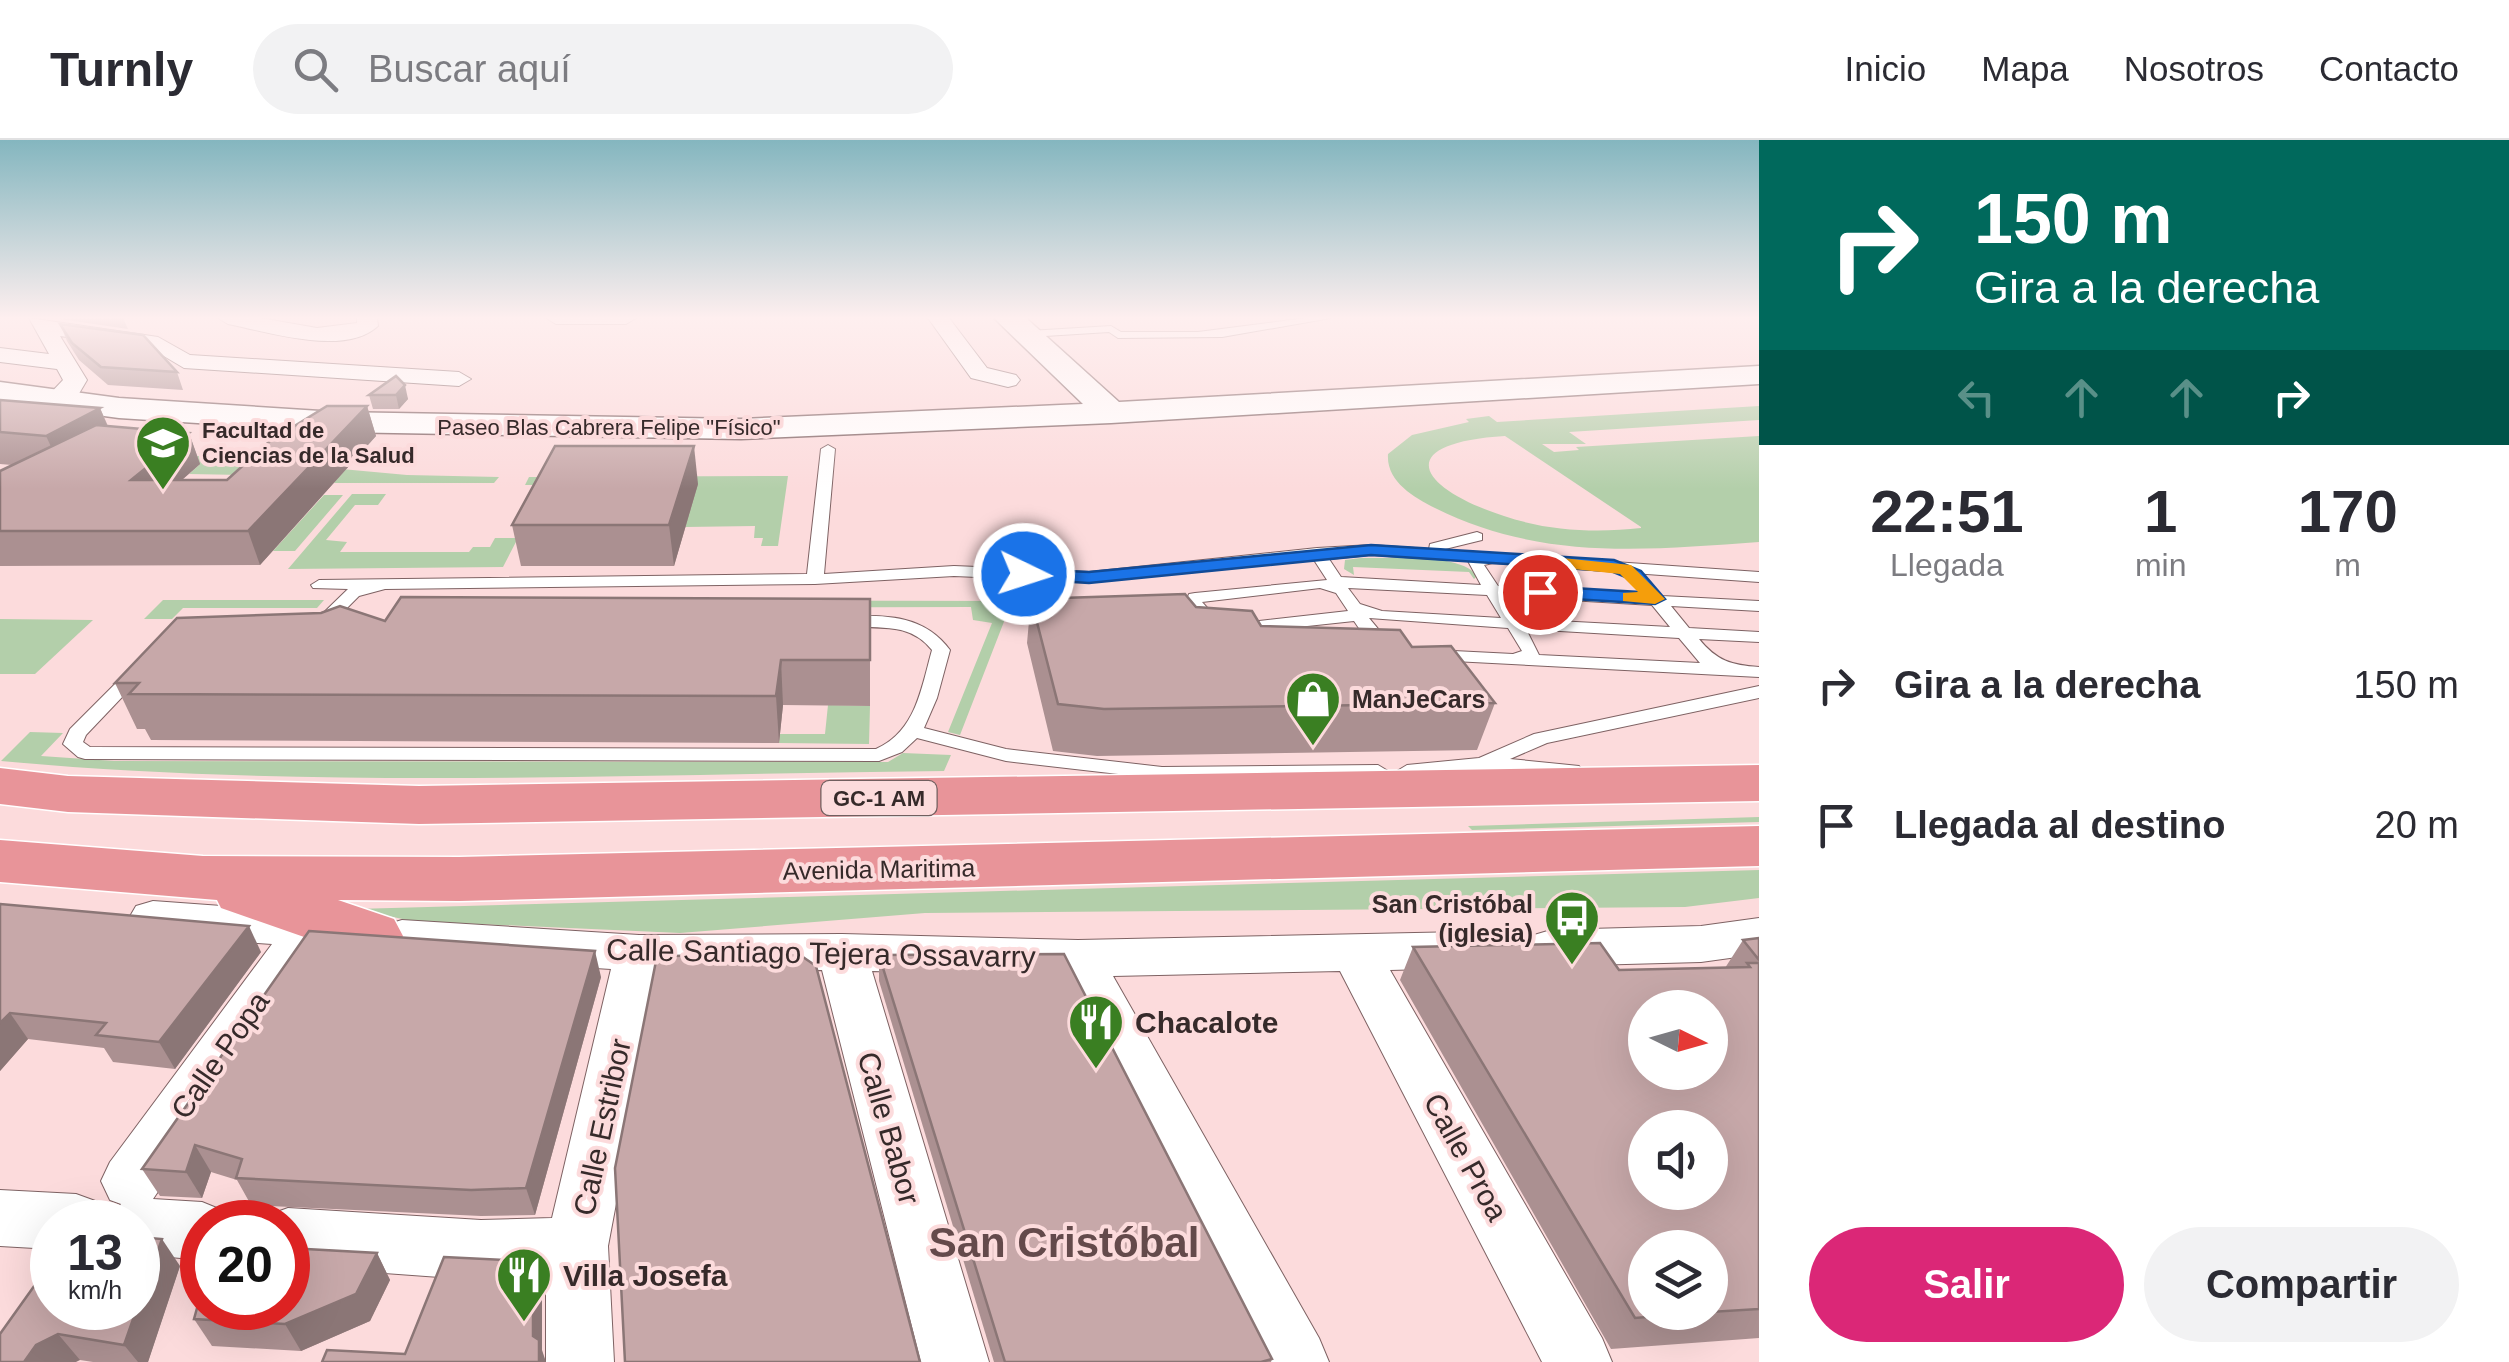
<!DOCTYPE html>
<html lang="es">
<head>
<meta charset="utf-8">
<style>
  body { margin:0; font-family:Arial,sans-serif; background:#f2f2f3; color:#2b2b33; height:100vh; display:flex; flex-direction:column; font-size:38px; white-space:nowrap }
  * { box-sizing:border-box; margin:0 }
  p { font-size:32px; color:#7c7c81 }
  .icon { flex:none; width:55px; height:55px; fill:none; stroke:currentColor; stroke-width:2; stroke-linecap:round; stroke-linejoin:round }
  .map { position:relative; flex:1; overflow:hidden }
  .sheet { display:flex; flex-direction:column; background:#fff; width:750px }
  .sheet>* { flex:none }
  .hud { background:#00695c; color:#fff; overflow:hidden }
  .needle { width:65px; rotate:95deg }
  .buttons { position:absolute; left:1628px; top:850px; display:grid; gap:20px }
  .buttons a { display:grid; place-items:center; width:100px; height:100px; border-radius:50%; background:#fff; box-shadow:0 10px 40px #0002; font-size:50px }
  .speed { position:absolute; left:30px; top:1060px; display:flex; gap:20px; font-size:50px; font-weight:700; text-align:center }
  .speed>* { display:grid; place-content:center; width:130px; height:130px; border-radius:50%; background:#fff; box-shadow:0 10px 40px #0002; line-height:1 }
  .speed small { font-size:25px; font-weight:400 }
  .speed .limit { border:15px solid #d22; background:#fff; color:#111 }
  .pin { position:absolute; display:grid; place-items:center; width:85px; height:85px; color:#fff; margin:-42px; border:5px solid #fff; border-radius:50%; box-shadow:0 2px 10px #0007 }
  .me { position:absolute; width:110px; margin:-55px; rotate:94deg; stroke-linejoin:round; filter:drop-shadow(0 0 8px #0008) }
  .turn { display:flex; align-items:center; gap:35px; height:210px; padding:0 50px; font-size:45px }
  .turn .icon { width:130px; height:130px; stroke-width:2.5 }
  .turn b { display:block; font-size:70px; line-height:85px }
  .lanes { display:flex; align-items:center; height:95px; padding:0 50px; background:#0003; justify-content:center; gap:50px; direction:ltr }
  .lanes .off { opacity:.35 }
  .eta { display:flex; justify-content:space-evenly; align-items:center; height:170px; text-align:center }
  .eta b { font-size:60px; font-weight:700; line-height:70px }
  .action { display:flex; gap:20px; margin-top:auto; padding:20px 50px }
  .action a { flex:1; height:115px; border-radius:60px; background:#db2777; color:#fff; font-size:40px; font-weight:700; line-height:115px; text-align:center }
  .action a+a { background:#f2f2f3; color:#2b2b33 }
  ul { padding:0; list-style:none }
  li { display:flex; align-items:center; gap:30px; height:140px; padding:0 50px }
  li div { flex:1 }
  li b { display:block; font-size:38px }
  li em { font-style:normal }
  header { display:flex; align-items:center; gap:60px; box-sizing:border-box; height:140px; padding:0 50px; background:#fff; border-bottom:2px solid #e1e1e2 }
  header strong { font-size:48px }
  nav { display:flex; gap:55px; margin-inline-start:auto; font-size:35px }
  .search { width:700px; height:90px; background:#f2f2f3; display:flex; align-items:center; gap:25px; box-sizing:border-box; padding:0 35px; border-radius:55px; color:#7c7c81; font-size:38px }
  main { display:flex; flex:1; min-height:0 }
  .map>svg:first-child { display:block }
</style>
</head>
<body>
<header>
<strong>Turnly</strong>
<div class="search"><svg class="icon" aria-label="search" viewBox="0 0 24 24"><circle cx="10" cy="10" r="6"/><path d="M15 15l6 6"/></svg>Buscar aquí</div>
<nav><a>Inicio</a><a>Mapa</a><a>Nosotros</a><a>Contacto</a></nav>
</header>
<main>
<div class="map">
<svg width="1759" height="1222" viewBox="0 0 1759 1222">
  <rect width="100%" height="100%" fill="#fcdbdc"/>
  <!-- green -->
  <g fill="#b3cfaa" fill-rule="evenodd">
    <path d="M1759,266V280L1569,292L1586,304H1542L1554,312L1579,310L1576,307L1759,296V402C1644,410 1542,421 1435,368C1413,357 1386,341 1388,314L1412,295L1469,282L1466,279L1489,276L1497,282ZM1505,296L1641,387V388C1596,393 1548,391 1504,376C1417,348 1391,303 1505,296Z"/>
    <path d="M155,312L407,335L499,337L494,343H334L338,337L189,334L199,325Z"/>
    <path d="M788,336L778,406H761L763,398H754L755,386L685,387L697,344L525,345L529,337Z"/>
    <path d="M352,354H386L378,365H355L326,400L347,402L340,412H469L473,407H490L495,398H518L503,427L288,429Z"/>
    <path d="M324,355H343L295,411H273Z"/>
    <path d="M1361,418C1390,419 1460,412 1477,436L1474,439L1469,432L1353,427L1354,435L1344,429L1345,420Z"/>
    <path d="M163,460H324L317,468H183L172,479H144Z"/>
    <path d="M430,460L1012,461L960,595L948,592L992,483L973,480L971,467L426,468Z"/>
    <path d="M0,479L93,480L35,534H0Z"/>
    <path d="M828,565L870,566L869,604L779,603L780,594H825Z"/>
    <path d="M30,592L63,593L41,616L114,621L888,622L903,613L951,615L944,631C630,634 314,650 1,621Z"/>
    <path d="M1759,677V682L1472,690L1468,686Z"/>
    <path d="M1759,730V758L1685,767L925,773L680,793L412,781L355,769Z"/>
  </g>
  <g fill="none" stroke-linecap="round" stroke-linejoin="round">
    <!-- lane casing -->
    <g stroke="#7e6263" stroke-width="2">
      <g id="lane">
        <path d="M1306,178H1331L1222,197L1118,198L1109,192L1029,197L1024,194L1029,191L1111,186L1121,192H1198Z"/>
        <path d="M828,305L835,309L824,434L954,426L1089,432L1317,408L1371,405L1429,409L1430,404L1477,392L1482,394V400L1441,410L1759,432V442L1493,423L1484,425L1498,446L1644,454L1645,450L1651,448L1662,456L1759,461V471L1671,466L1689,488L1759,492V502L1699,499C1717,521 1731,525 1759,527V537L1434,520L1425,515L1434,510L1513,514L1522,511L1508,488L1369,478L1394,508L1385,513L1373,509L1354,481L1242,493L1233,488L1242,483L1348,471L1336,453L1320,448L1202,462L1218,480L1209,485L1203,484L1185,464L1189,454L1195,453L1327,440L1314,420L1089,442L954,436L815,444L385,449L359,456L328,487L322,488L313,483L348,449L313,448L311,445L319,440L807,434L821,309ZM1371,415L1468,421L1481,445L1341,437L1329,419ZM1348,448L1487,455L1501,478L1382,471L1360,464ZM1504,456L1652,465L1670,487L1519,479ZM1526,489L1679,498L1700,523L1539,515Z"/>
        <path d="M846,476C887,475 924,475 950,510L937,558L924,588L1006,609L1162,627L1378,625L1388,631L1378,637L1162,639L1006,621L917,598L902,612L879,621L85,619L78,617L63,604L70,589L130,529L136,528L145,533L86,595L83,602L90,607L876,609C916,591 921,549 932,510C907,479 874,491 840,485L837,481Z"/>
        <path d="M1759,546V558L1547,603L1510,619L1579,626L1582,630L1579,634L1572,636L1485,630L1407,637L1397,631L1407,625L1479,618L1534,594Z"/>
      </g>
    </g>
    <!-- street casing -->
    <g stroke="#7e6263" stroke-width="2">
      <g id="street">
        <path d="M29,178L158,197L190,215L459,232L471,239L459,246L184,228L152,209L60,196L87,240L77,257L57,266L45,259L63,240L57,229L0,222V208L49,214Z"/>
        <path d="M218,178H260L317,188L357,183V178H377L378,186C345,217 268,192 228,184Z"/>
        <path d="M546,178H636L626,184H556Z"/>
        <path d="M928,178H949L987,228L1016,235L1020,240L1016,245L1008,247L971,238Z"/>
        <path d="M153,761L329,774L346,779L353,791L346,803L322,808L153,1059L202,1062L224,1071L229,1082H202V1120L138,1114V1082H109L121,1064L110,1060L101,1041L110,1022L272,804L153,795L136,790L129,778L136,766Z"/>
        <path d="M1759,778V814L1701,822L1551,826L1534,821L1527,808L1534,795L1551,790L1701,786Z"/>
        <path d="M402,780L639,795L842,794L1078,800L1463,792L1480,797L1488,810L1480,823L1463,828L1390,830L1602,1198L1612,1222H1542L1340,831L1113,836L1319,1198L1329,1222H1259L1062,836L872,831L989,1222H921L822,830L660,831L608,1106L614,1222H546V1137L481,1140L288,1126V1082H263L266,1076L288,1068L481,1080L552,1078L611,829L402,816L385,811L378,798L385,785Z"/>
        <path d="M0,1050L76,1054L98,1062L107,1082H52V1109L0,1106Z"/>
      </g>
    </g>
    <!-- secondary casing -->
    <g stroke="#7e6263" stroke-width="3">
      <path id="secondary" d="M994,178H1026L1119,262L1759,226V244L1111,283L741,299L336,292L119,278L0,262V242L119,258L336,272L741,279L1083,264Z"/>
    </g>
    <!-- highway casing -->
    <g stroke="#fff" stroke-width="3">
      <g id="highway">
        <path d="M1759,625V661L419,684L68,672L0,664V628L68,636L419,646Z"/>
        <path d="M1759,686V726L459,761L338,760L394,779L403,796L394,813L370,820L221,768L217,760L0,742V700L203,716L459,717Z"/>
      </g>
    </g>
    <!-- lane -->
    <use href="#lane" fill="#fff" fill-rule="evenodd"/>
    <!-- street -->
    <use href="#street" fill="#fff" fill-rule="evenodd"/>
    <!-- secondary -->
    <use href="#secondary" fill="#fff" fill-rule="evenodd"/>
    <!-- highway -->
    <use href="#highway" fill="#e89499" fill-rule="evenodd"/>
  </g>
  <!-- wall -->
  <g fill="#ab9091">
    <path d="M123,178L128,189L60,179Z"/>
    <path d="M60,184L177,232L183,250L108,245L79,220L67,201Z"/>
    <path d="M396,236L408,259L399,269H373L369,255Z"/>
    <path d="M0,260L100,268L108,286L189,293L200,324L182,340H227L367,266L376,296L260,425L0,426V331L12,325L0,324Z"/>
    <path d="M698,344L674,426H521L512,385Z"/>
    <path d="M870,459V566L783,565L779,603L151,600L145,589H137L115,543L321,473L385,481Z"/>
    <path d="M1031,459L1196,467L1261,486L1412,507L1495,563L1477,610L1097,616L1053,611L1027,503Z"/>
    <path d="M0,764L261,812L175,929L113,922L104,908L28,899L0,931Z"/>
    <path d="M309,791L601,837L535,1075L481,1076L251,1065L237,1040L211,1032L202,1058L160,1056L142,1029Z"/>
    <path d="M1759,798V1198L1611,1209L1400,840L1413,807L1619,830L1725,828L1743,800Z"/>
    <path d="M879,815L1272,1219L1271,1222H994L879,841Z"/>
    <path d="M377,1113L390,1140L370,1181L301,1211L212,1206L194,1179Z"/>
    <path d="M180,1126L148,1222H93L80,1220L0,1222Z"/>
  </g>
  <!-- shaded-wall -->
  <g fill="#8b7676">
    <path d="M405,245L408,259L399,269L396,255Z"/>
    <path d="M367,266L376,296L260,425L248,391Z"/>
    <path d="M100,268L114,302L62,330L46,296Z"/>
    <path d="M189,293L200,324L144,373L131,340Z"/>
    <path d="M694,306L698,344L674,426L669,385Z"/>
    <path d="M781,520L783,565L779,603L776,556Z"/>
    <path d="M249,786L261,812L175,929L159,902Z"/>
    <path d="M595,811L601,837L535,1075L526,1048Z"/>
    <path d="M10,873L28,899L0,931V883Z"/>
    <path d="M195,1005L211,1032L202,1058L186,1032Z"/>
    <path d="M162,1099L180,1126L148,1222H138L124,1205Z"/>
    <path d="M377,1113L390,1140L370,1181L301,1211L285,1184Z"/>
    <path d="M533,1132L542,1158V1210L546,1222H539L533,1196Z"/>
    <path d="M58,1194L80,1220L76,1222H24L36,1205Z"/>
  </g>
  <!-- building -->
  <g fill="#c7a8a9" stroke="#8b7676" stroke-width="2.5" fill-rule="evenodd">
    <path d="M60,184L143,195L177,232L101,227L72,203Z"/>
    <path d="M396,236L405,245L396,255H369Z"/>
    <path d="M0,260L100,268L46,296L0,292Z"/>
    <path d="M327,266H367L248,391H0V331L96,285L189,293L131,340H227L270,301Z"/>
    <path d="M555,306H694L669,385H512Z"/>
    <path d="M1185,454L1196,467L1252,471L1261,486L1400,490L1412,507L1451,506L1495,563L1104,569L1058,564L1031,459Z"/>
    <path d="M401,457L870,459V520H781L776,556L129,554L139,543H115L177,478L321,473L340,466L385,481Z"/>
    <path d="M0,764L249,786L159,902L96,895L106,883L10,873L0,883Z"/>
    <path d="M309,791L595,811L526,1048L471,1050L236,1038L242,1019L195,1005L186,1032L142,1029Z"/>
    <path d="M1759,798V820L1743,800Z"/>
    <path d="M1600,803L1619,830L1750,827L1747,823H1759V1169L1710,1172V1108H1645V1172H1709L1635,1178L1413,807ZM1645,868H1710V932H1645ZM1645,988H1710V1052H1645Z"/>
    <path d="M1064,814L1272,1219L1261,1222H1005L879,815Z"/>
    <path d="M800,815L816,826L920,1222H625L615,1028L657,816Z"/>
    <path d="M138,1097L162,1099L138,1167Z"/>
    <path d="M288,1108L377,1113L356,1154L285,1184L194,1179L202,1150V1168H288Z"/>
    <path d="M444,1117L523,1121L533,1132V1196L539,1200V1222H322L327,1210L405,1214Z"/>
    <path d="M52,1121V1168H137L124,1205L58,1194L36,1205L24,1222H0V1194Z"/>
  </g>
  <!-- sky -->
  <linearGradient id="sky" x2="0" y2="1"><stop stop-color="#84b6bf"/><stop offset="0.51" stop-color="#feefef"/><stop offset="1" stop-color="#feefef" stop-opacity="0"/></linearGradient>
  <rect width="1759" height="349" fill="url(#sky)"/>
  <!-- route -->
  <path fill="#1a73e8" stroke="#114b97" stroke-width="2.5" d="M1371,405L1614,420L1641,431L1665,459L1655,464L1540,457L1531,452L1540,446L1640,452L1628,438L1611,431L1371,415L1089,443L1024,439L1014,434L1024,429L1089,432Z"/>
  <!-- slow -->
  <path fill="#f59e0b" d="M1542,416L1631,425L1665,459L1655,464L1623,461V453L1638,452L1620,434L1535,425L1533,421Z"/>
  <!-- icons -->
  <defs>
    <g id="university-pin" transform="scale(2.875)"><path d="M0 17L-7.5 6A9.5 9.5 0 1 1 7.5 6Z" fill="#3a7f22" stroke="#fcdbdc"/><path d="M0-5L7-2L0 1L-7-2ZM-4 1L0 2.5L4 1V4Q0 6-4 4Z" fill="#fff"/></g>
    <g id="shop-pin" transform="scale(2.875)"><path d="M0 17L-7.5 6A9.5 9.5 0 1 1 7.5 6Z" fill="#3a7f22" stroke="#fcdbdc"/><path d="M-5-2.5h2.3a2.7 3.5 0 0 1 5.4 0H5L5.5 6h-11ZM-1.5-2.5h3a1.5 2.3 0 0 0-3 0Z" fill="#fff"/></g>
    <g id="bus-pin" transform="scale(2.875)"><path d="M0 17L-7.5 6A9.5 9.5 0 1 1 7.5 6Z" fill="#3a7f22" stroke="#fcdbdc"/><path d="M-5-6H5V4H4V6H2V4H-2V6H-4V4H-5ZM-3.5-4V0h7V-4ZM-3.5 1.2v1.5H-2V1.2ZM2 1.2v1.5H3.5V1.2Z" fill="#fff"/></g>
    <g id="restaurant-pin" transform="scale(2.875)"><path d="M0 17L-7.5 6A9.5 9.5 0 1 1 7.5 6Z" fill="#3a7f22" stroke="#fcdbdc"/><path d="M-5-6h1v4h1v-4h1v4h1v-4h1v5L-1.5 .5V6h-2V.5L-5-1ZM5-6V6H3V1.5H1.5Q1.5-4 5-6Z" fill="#fff"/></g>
  </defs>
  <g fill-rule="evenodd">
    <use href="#university-pin" x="163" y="303"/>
    <use href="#shop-pin" x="1313" y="559"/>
    <use href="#bus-pin" x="1572" y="778"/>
    <use href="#restaurant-pin" x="1096" y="882"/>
    <use href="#restaurant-pin" x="524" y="1135"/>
  </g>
  <g text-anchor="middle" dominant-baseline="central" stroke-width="8" stroke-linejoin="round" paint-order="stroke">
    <!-- far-street labels -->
    <g font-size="22" fill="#362a2a" stroke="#fcdbdc">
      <text x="609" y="287">Paseo Blas Cabrera Felipe "Físico"</text>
    </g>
    <!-- far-poi labels -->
    <g font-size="22" font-weight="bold" fill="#362a2a" stroke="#fcdbdc" text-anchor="start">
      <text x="202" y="290">Facultad de<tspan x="202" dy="25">Ciencias de la Salud</tspan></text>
    </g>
    <!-- shield labels -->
    <rect fill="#fcdbdc" stroke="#715f5f" stroke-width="2.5" x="821.5" y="641" width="115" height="34" rx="8"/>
    <g font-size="22" font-weight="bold" fill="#362a2a">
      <text x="879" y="658">GC-1 AM</text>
    </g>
    <!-- poi labels -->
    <g font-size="25" font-weight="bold" fill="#362a2a" stroke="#fcdbdc" text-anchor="start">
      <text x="1352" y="559">ManJeCars</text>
      <text x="1533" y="764" text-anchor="end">San Cristóbal<tspan x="1533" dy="29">(iglesia)</tspan></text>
    </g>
    <!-- street labels -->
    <g font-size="25" fill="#362a2a" stroke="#fcdbdc">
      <text transform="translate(879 729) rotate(-1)">Avenida Maritima</text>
    </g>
    <!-- near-street labels -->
    <g font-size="30" fill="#362a2a" stroke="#fcdbdc">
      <text transform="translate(821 813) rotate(1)">Calle Santiago Tejera Ossavarry</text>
      <text transform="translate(220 915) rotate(-55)">Calle Popa</text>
      <text transform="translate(602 987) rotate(-78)">Calle Estribor</text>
      <text transform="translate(889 988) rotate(74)">Calle Babor</text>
      <text transform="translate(1466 1017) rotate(61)">Calle Proa</text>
    </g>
    <!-- near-poi labels -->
    <g font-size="30" font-weight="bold" fill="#362a2a" stroke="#fcdbdc" text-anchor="start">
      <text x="1135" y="882">Chacalote</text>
      <text x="563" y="1135">Villa Josefa</text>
    </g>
    <!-- near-district labels -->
    <g font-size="42" font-weight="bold" fill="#644a4b" stroke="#fcdbdc">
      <text x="1064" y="1102">San Cristóbal</text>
    </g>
  </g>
</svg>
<div class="buttons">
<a><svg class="needle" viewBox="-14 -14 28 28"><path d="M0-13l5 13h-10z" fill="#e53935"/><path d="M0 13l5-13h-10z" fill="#7c7c81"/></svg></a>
<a><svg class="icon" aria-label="sound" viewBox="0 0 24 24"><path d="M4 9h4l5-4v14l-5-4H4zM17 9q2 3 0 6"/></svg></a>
<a><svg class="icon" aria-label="layers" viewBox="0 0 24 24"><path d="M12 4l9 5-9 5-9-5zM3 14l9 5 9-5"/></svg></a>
</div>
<div class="speed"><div>13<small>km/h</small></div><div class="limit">20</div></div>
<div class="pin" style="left:1540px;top:452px;background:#d93025"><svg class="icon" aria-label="arrive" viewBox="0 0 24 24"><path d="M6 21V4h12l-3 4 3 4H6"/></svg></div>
<svg class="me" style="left:1024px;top:434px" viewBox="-20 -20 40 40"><circle r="17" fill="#1a73e8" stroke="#fff" stroke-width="3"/><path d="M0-11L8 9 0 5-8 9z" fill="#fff"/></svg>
</div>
<section class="sheet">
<div class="hud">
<div class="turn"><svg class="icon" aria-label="right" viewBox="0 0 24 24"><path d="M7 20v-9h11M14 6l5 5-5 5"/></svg><div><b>150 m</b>Gira a la derecha</div></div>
<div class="lanes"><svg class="icon off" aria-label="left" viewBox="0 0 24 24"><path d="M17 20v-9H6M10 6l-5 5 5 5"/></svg><svg class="icon off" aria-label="ahead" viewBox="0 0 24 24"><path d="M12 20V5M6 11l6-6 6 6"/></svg><svg class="icon off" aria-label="ahead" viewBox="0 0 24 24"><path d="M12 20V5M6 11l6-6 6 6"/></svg><svg class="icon" aria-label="right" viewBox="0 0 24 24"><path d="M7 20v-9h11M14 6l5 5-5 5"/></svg></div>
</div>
<div class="eta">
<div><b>22:51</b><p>Llegada</p></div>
<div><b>1</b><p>min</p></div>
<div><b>170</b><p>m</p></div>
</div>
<ul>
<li><svg class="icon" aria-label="right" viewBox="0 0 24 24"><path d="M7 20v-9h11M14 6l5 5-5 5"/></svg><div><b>Gira a la derecha</b></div><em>150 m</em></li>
<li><svg class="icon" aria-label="arrive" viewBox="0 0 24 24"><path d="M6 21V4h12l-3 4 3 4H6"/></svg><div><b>Llegada al destino</b></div><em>20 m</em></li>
</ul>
<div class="action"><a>Salir</a><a>Compartir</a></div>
</section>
</main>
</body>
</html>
